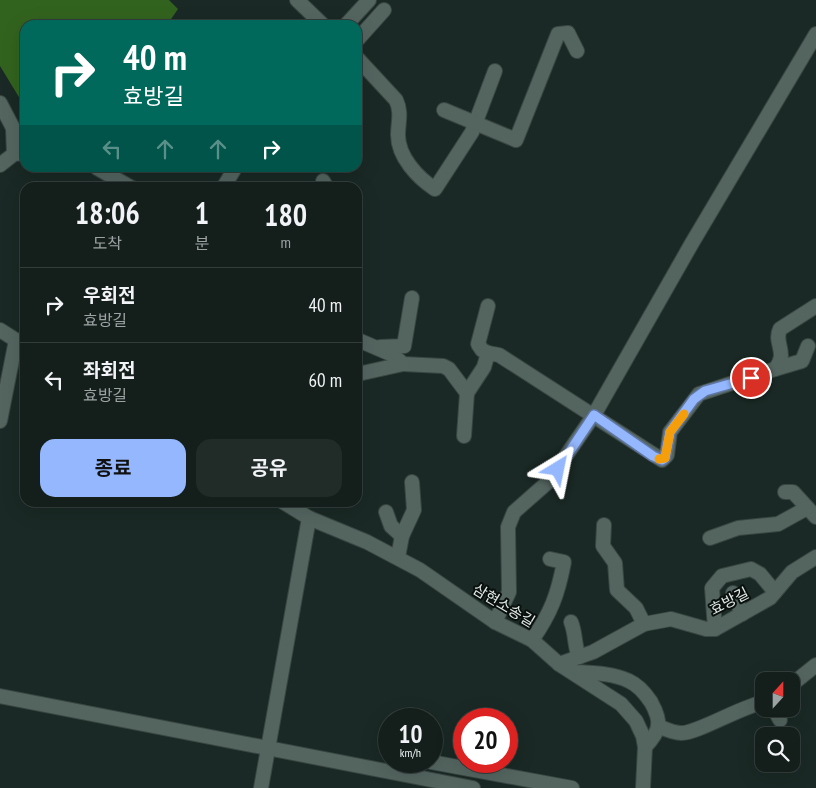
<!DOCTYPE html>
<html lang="ko">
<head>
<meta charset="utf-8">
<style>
  body { margin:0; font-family:"PT Sans Narrow","Noto Sans KR",sans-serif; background:#212c29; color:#f1f3f6; height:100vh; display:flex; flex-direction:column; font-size:19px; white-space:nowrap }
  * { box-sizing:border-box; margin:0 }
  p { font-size:16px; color:#9da2a3 }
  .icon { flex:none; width:28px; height:28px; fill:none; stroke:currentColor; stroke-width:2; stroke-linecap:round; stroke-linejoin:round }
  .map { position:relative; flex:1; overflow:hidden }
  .drawer { position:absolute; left:20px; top:182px; width:342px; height:325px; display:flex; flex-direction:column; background:#141f1c; border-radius:15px; box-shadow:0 5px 20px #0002,0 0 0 1px #333d3b }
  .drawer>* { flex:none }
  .banner { position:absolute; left:20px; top:20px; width:342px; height:152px; border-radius:15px; box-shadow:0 5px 20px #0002,0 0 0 1px #333d3b; background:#00695c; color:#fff; overflow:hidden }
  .needle { width:32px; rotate:21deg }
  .tools { position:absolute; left:755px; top:672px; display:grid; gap:10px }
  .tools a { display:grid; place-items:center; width:45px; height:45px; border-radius:10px; background:#141f1c; box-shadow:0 5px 20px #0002,0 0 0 1px #333d3b; font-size:25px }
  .speed { position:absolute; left:378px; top:708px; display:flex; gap:10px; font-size:25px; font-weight:700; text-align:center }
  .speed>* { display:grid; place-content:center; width:65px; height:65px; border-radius:50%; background:#141f1c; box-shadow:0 5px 20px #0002,0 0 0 1px #333d3b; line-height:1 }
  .speed small { font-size:12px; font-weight:400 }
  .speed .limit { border:8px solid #d22; background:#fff; color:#111 }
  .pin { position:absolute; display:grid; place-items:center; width:42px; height:42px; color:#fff; margin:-21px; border:2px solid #fff; border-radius:50%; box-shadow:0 1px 5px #0007 }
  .me { position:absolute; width:55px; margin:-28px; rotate:35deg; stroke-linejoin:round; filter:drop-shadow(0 0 4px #0008) }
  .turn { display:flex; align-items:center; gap:18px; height:105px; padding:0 20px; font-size:22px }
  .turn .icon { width:65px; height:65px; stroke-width:2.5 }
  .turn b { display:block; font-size:35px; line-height:42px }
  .lanes { display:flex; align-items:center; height:48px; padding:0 20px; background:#0003; justify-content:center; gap:25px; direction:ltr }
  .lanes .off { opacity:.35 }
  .eta { display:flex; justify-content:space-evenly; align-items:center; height:85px; text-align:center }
  .eta b { font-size:30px; font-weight:700; line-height:35px }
  .button { display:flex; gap:10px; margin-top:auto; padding:10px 20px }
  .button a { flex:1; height:58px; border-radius:15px; background:#94b7fd; color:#111; font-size:20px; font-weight:700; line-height:58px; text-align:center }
  .button a+a { background:#212c29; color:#f1f3f6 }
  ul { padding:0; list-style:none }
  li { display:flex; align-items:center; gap:15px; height:75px; padding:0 20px; border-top:1px solid #333d3b }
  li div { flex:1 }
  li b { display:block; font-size:19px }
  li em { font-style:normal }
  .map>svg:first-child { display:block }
</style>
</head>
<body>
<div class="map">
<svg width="816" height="788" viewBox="0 0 816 788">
  <rect width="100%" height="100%" fill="#1a2925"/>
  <!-- forest -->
  <path fill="#32631e" d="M0,0H169L178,9L167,25H25V107L0,66Z"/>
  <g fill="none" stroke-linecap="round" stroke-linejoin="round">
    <!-- minor casing -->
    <g stroke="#394642" stroke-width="16">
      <g id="minor">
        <path d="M297,0L323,25"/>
        <path d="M346,25L369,0"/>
        <path d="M358,39L384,10"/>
        <path d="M358,59L396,100C402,112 398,123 398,135C398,157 418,178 435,189L472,132L495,71"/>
        <path d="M0,103L13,128L14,154"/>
        <path d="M444,110L516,140L558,34L568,33L577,51"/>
        <path d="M0,165L14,154L25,153"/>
        <path d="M97,168L132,188"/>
        <path d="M323,181L327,188"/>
        <path d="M223,188L235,168"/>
        <path d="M488,306L478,344L482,350L488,353"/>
        <path d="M0,330L25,346"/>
        <path d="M358,340L393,355L403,364L443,366L449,369L467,393L484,367L488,353L499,355L662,460L667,455L670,432L699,394L775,369C789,353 773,343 780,329L816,306"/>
        <path d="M380,347L404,346L412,298"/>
        <path d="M775,369L802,361L808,346"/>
        <path d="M358,374L403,364"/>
        <path d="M0,421L16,340"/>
        <path d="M464,436L467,393"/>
        <path d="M785,492H793L816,517"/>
        <path d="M283,502L309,518L367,542L420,570L495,622L532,640L559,664L621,704L636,721L643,736L645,747L643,788"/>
        <path d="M386,512L391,526L402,536"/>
        <path d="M604,525L603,546L615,563L617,590L636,608L644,624"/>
        <path d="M710,538L738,528L778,524L807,508"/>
        <path d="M398,557L402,536L414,510L412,482"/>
        <path d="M733,593L742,614"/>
        <path d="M495,622L509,592L508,527L514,512L548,482L594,415L692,243L816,34"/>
        <path d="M571,622C576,634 574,645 579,657"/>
        <path d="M715,629L712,588L722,576L751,569L760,574L775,592"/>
        <path d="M532,640C551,613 558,594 564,562L550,559"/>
        <path d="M559,664L593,652L644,624L671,619L706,629H715L770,598L792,572L816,557"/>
        <path d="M575,672C592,673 613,673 629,681C638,685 645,693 651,702C662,722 661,730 645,747"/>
        <path d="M791,685L816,665"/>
        <path d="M0,696L473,788"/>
        <path d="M774,709L780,720"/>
        <path d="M658,726C665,729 673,733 681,733C696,734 742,706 764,702"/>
        <path d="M434,750L431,762L572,788"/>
        <path d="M261,788L309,518"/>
      </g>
    </g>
    <!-- minor -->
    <use href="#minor" stroke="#546560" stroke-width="14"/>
  </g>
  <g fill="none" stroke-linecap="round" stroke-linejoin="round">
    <!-- route casing -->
    <g stroke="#6077a4" stroke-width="12">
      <path id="route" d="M558,469L594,415L653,456L662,460L665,458L670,432L694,399L705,391L751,378"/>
    </g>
    <!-- route -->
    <use href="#route" stroke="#94b7fd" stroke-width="9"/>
    <!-- slow -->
    <path stroke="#f59e0b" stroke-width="9" d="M659,459L665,458L670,432L684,414"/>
  </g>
  <g text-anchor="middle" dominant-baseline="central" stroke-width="4" stroke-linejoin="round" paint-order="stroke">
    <!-- street labels -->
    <g font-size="15" fill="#e2ebe8" stroke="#09100e">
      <text transform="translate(729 601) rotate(-27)">효방길</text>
      <text transform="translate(504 605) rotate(31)">삼현소송길</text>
    </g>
  </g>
</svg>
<div class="tools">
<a><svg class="needle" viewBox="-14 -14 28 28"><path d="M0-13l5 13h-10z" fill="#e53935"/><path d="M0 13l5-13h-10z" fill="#9da2a3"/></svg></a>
<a><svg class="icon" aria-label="search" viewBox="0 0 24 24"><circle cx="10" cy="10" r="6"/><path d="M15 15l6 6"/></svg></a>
</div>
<div class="speed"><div>10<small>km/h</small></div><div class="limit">20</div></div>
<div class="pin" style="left:751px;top:378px;background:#d93025"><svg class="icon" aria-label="arrive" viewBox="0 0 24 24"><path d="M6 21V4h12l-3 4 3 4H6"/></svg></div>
<svg class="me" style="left:558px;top:469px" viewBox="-20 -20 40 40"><path d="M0-17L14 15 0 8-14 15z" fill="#94b7fd" stroke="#fff" stroke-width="4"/></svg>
<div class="banner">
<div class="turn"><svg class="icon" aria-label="right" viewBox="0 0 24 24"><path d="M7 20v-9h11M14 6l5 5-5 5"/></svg><div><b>40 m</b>효방길</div></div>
<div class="lanes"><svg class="icon off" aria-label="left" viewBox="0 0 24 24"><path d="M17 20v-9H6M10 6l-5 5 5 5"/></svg><svg class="icon off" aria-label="ahead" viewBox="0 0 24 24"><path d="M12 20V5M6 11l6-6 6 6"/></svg><svg class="icon off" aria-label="ahead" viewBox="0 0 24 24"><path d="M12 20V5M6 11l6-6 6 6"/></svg><svg class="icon" aria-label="right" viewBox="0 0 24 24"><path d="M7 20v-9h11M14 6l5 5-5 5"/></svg></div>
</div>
<section class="drawer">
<div class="eta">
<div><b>18:06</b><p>도착</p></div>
<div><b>1</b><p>분</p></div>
<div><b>180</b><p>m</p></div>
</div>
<ul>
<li><svg class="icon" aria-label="right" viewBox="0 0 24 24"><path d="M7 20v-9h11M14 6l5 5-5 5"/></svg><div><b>우회전</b><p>효방길</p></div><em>40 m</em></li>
<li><svg class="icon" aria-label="left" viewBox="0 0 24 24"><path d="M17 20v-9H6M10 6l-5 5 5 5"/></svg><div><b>좌회전</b><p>효방길</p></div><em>60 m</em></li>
</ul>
<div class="button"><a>종료</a><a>공유</a></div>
</section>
</div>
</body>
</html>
